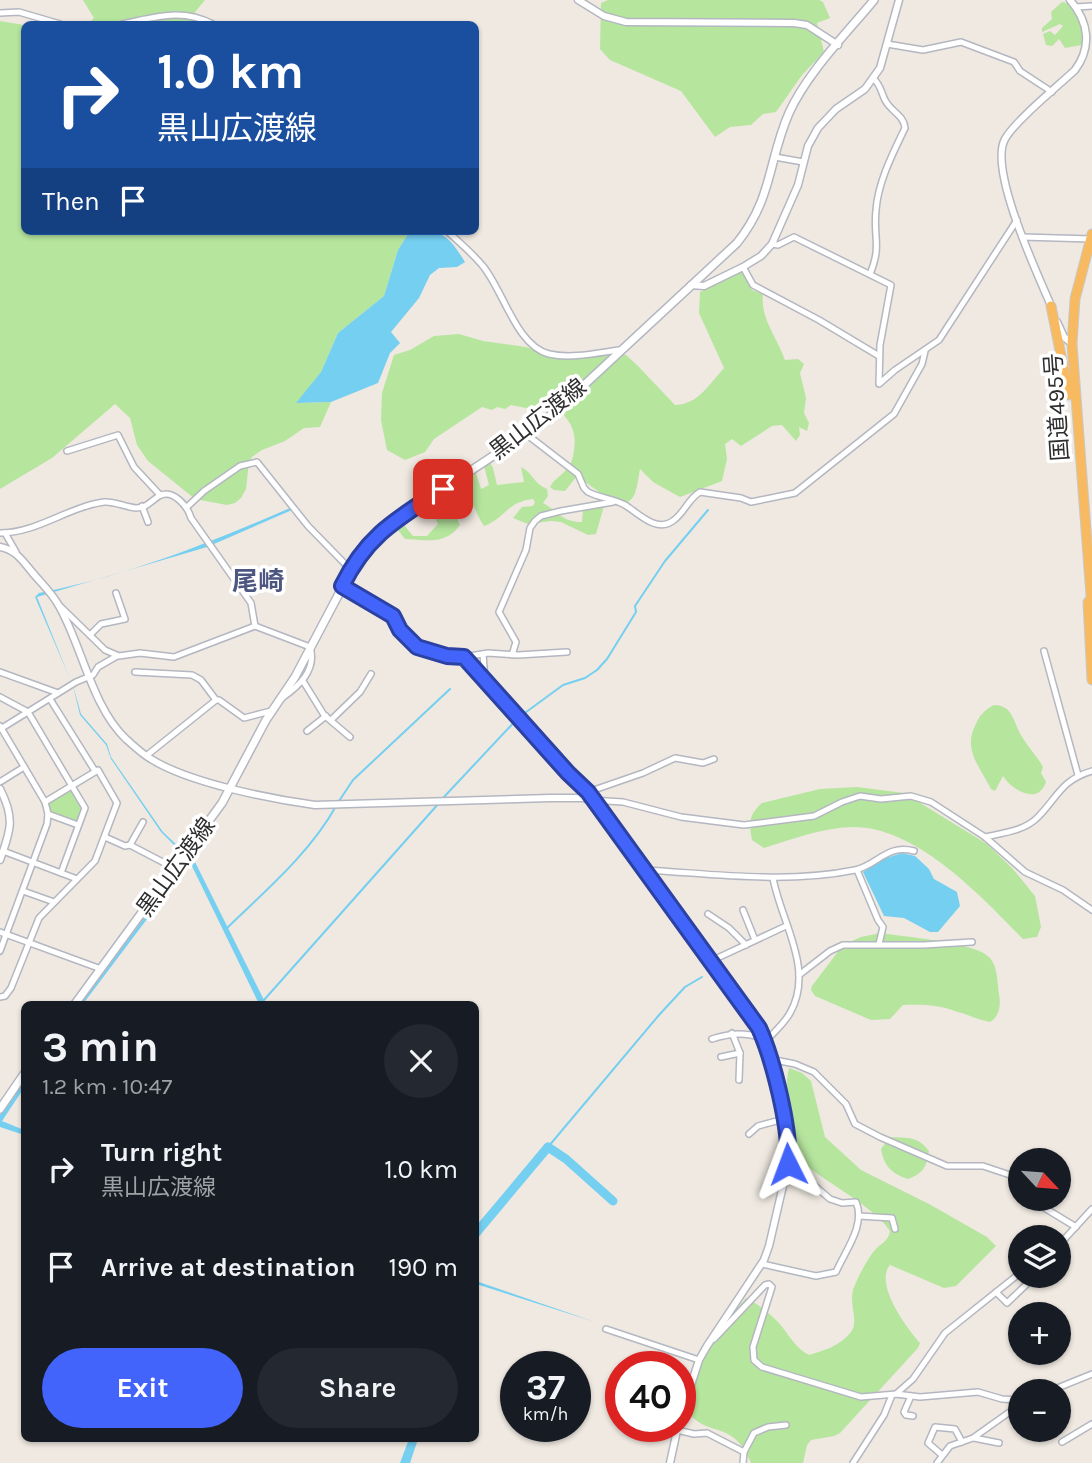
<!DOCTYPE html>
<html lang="en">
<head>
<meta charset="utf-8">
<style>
  body { margin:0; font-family:Karla,"Noto Sans JP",sans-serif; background:#242831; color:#f1f3f6; height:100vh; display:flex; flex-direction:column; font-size:26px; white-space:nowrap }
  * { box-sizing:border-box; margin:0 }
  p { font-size:23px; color:#9ea1a6 }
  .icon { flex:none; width:38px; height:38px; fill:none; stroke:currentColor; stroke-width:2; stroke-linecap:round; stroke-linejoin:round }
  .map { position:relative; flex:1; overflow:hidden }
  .details { position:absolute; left:21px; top:1001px; width:458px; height:441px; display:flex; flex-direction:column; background:#171b24; border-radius:10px; box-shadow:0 2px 5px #0004 }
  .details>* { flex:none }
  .hud { position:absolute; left:21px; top:21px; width:458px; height:214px; border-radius:10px; box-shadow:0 2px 5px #0004; background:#1a4fa0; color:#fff; overflow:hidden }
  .needle { width:46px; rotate:116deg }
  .fabs { position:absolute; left:1008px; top:1148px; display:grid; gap:14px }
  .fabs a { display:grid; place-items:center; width:63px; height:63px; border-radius:50%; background:#171b24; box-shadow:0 2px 5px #0004; font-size:35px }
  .speed { position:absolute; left:500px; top:1351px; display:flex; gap:14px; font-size:35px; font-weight:700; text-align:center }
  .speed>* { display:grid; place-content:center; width:91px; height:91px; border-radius:50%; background:#171b24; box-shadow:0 2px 5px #0004; line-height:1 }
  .speed small { font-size:18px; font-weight:400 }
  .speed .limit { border:10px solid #d22; background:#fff; color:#111 }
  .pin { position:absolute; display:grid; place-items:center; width:60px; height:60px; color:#fff; margin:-30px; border-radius:14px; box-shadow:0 4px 10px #0006 }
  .me { position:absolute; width:77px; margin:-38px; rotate:357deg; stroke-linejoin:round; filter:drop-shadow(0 0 5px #0008) }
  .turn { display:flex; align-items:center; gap:24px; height:147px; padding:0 21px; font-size:32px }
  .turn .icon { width:91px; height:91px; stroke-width:2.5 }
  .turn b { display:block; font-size:49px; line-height:60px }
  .then { display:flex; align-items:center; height:66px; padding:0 21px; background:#0003; gap:14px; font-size:26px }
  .round { display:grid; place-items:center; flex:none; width:74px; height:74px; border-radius:37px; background:#242831 }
  .summary { display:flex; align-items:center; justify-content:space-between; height:119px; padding:0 21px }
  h1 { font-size:42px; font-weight:700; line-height:52px }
  .cta { display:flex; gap:14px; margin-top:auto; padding:14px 21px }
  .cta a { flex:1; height:80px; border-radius:42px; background:#4264fb; color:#fff; font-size:28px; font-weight:700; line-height:80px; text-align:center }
  .cta a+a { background:#242831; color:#f1f3f6 }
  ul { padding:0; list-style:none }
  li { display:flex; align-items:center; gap:21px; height:98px; padding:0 21px }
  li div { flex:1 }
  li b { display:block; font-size:26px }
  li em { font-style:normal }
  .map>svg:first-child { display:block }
</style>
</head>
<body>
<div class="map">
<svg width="1092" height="1463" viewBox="0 0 1092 1463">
  <rect width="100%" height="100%" fill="#efe9e1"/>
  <!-- green -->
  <g fill="#b6e59e">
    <path d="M83,0H205L195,12L194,24H88L94,18Z"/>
    <path d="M608,0H819L823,2L830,18L817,23L824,52L802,75L776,112L763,114L751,125L730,127L715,137L681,91L610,60L600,49L601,3Z"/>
    <path d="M1062,2C1079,4 1081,27 1083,41L1082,45L1065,48L1059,39L1052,46L1046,45L1043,34L1050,31L1055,35L1063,26L1060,24L1042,32V28L1052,19L1051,12Z"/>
    <path d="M0,21L24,25V231H410L398,250L384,296L338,333L321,372L297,403L331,402L320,427L304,428L285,441L262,450L252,457L249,462L246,489L241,498L235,503L227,505L195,499L148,461L137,445L130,418L115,404L52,458L0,489Z"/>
    <path d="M742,271L752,290L763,294C760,318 777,337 785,360L798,359L804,364L800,373L806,398L804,413L809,423L807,431L799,427L800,435L796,441L782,425L772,426L741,446L732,439L725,444L727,459L722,481L680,497L653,482L640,469C635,496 637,507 605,503L599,492L577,476L565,491L554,490L550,487C553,480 560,477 565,471C571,465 573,459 574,450C578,424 564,416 547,398L531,409L511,405L505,409L497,407L492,410L482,407L434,439L425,452L405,460L387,450L381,420L382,393L394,355L410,350L434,336L459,334L483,341L526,347L563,358L621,354L626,355L637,365L675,405C698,405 710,383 724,368L699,313L700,292Z"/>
    <path d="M489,461L493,468L497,485L524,482L521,467C534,474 533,483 547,489L548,496L543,503C559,512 562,522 582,522L583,509L604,506L596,534L588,535L561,522L551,521L528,524L513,518L522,507L533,506L535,502L533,499C506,502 506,518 484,526C477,517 476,507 468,498L463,505L466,514L457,518L460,525C446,545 427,540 405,539L394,525L400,520L413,536H427L438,524L427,501L475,470L481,489L489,485L484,466Z"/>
    <path d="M994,705C1013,705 1013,722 1021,735C1027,746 1037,756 1043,767L1041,773L1046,782C1038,806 1012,790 1003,776L995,791L991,789C980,767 963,750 975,726C979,716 984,710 994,705Z"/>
    <path d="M857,787L904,793L987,844L1012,868L1035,896L1041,927L1037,937L1023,939C981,896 916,826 852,827C821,828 793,839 764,848L752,840C749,824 748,815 762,803L820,789Z"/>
    <path d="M70,789L81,809L77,823L50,813L48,802Z"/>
    <path d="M881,933C903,937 977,942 990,958C998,967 997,982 999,994C1001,1005 1000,1016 990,1022C979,1020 969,1015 958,1012C940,1005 923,1004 903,1005L890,1019L871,1020L815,996L811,990L812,986L843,945L861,937Z"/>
    <path d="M789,1068L802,1073L811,1081L825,1137L861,1170L929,1204L987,1237L996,1246L956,1286L944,1288L890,1265C874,1284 906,1327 920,1343L918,1348L840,1433L834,1436L811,1440L807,1445L803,1463H751C734,1419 707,1438 688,1412L693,1377L723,1324L746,1298C758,1304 768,1312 778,1322C788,1333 795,1348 809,1355C825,1350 840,1346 851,1332C859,1321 849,1305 853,1290C857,1279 866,1261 874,1251C881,1243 888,1242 890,1231C872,1201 794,1168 788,1144C787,1135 788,1125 788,1116C787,1099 785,1085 789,1068Z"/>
    <path d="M890,1137C908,1138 918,1136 929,1151C927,1166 923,1174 908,1179C892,1174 884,1166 881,1149Z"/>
  </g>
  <!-- water -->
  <g fill="#75cff0">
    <path d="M410,231C443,231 447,233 465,262L457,267L439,268L430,275L419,298L391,332L400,343L390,353L378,383L331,402L296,403L321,372L338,333L384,296L398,250Z"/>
    <path d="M290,508L292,510L285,513L207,547L37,597L74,689L81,714L107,744L111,757L163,832L195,862L266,1004H259L190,862L83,1004H80L188,859L161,832L111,759L106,745L80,715L73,686L35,597L39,593C124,577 210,543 290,508Z"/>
    <path d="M902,853L915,856L929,869L934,879L957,892L960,906L938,932H930L904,918L884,916L863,872L883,859Z"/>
    <path d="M24,1081V1088L2,1121L24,1130V1135L0,1127V1115Z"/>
    <path d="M476,1281L595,1322L476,1284Z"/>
    <path d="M409,1439H418L410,1463H400Z"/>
  </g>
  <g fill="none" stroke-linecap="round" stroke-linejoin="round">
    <!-- stream -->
    <g stroke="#75cff0" stroke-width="2">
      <path d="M443,798L518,718L563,685L585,678L597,670L607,659L636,612L635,606L665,561L708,510"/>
      <path d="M339,801L353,780L450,689"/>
      <path d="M226,929C264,892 311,852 336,806"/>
      <path d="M264,1000L439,803"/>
      <path d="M548,1147L659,1015L685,987L702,977"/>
    </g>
    <!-- river -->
    <path stroke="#75cff0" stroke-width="9" d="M476,1233L548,1147L566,1159L613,1201"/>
    <!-- minor casing -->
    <g stroke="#b4b7c1" stroke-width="8">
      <g id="minor">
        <path d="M1076,7L1092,6"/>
        <path d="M0,13L19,12L60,24"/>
        <path d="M122,24C157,17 181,8 213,24"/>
        <path d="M887,44L923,50L961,42L1014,62L1020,71L1052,92"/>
        <path d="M775,157L803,162"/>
        <path d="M447,231C459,242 472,253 482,265C503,289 516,346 549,354C571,359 597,353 619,350"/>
        <path d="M1022,237L1092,239"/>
        <path d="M772,244L778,245L794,237L891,285L880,345L879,384L895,370L939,340L1017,220"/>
        <path d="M743,267L753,285L819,320L879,356"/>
        <path d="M870,274C882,245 873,238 876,210C878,182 893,153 905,128C904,115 891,112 885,100C881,92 881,86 874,79"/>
        <path d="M526,434L578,474L584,488L588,492C600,498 614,499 625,505C638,513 657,534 674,520C685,512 688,499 700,492L741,498L751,502L795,493L894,414L922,364L925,351"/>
        <path d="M67,451L118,435L134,467L160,495"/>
        <path d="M142,506L148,522"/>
        <path d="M187,507L204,491L240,466L257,462L308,526L350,569"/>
        <path d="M0,533C37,533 68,507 104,502C114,501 125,507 136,508C147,508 151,501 159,496C173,488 188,507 191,518L251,603L255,626"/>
        <path d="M5,533L16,552"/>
        <path d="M342,586L392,616L400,630L417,647L447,656L464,657L488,653L518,655L567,652"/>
        <path d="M59,605L105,650L119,656L140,653L174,657L255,626L310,647C317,670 299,686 282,698"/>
        <path d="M90,635L101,624L125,619L116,593"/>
        <path d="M1044,651L1078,775"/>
        <path d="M483,654L485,680L588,792L591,800L623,802L681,817L744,825L814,816L842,802L860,796L881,799L911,796L931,802L985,837L1025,872L1063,890L1092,910"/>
        <path d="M512,655L516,642L499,612L526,550L530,528L535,521L541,516L561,511L613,502"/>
        <path d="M464,657L485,680"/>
        <path d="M0,672L58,693"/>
        <path d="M135,672L192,675L201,680L216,700"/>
        <path d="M303,681L324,715L350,737"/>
        <path d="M0,697L28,712L85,808L61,873"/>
        <path d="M50,699L95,771"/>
        <path d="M331,720L360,692L371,674"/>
        <path d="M0,726L45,802L48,814L47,824L0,951"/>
        <path d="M2,728L76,682L93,675L98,667L117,656"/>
        <path d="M307,731L326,716"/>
        <path d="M146,756L216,700H219L244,718L271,711"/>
        <path d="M0,782L24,767"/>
        <path d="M588,792L643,773L675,758L703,763L714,759"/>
        <path d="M48,814L78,825"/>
        <path d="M105,837L125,846L130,845L176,869"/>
        <path d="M985,837C1002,833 1024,831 1037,818C1058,797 1061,780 1092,771"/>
        <path d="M130,845L143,822"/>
        <path d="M3,851L77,879"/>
        <path d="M645,870C715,874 786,884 855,870C878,865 886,844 914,851"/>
        <path d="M857,870L878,920L883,927L879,944"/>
        <path d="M23,891L54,902"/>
        <path d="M743,910L755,940"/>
        <path d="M708,914L729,928L746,945"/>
        <path d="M0,932L101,969"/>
        <path d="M711,961L786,926"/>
        <path d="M799,975L830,951L843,945H924L972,942"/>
        <path d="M0,997L5,996L11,988L39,918L95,861L117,803L98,770L45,802"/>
        <path d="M732,1033L740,1053L739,1080"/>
        <path d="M712,1039C731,1033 744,1032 763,1038"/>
        <path d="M765,1042C773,1033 784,1024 790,1013C815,969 781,922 773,878"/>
        <path d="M721,1057L740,1053"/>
        <path d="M770,1059L795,1064L814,1072L846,1104L855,1124L880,1137L947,1166H983L1010,1175L1020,1181"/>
        <path d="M749,1134L758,1126L784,1119"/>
        <path d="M1034,1199L1038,1204L1076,1227"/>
        <path d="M859,1216L892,1218L895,1229"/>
        <path d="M1059,1245L1092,1209"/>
        <path d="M762,1264L816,1276L836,1272C845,1251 866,1225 856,1202L842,1203L830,1199L788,1163"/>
        <path d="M996,1292L1007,1303L1030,1281V1276"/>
        <path d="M606,1329L699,1360"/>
        <path d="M714,1339L765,1285L769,1284L772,1287L753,1347L754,1360L762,1367L861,1397L896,1394L920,1397L978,1392L1002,1399L1020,1400"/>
        <path d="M1050,1391L1092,1374"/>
        <path d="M896,1394L913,1379L945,1333L1020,1273"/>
        <path d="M911,1396L904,1412L906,1415L913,1416"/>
        <path d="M677,1430L694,1434L707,1433L744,1452"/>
        <path d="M974,1438L999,1443"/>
        <path d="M1062,1442L1092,1424"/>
        <path d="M942,1455L928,1443L935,1427L955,1429L962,1442"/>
        <path d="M743,1463L744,1452L754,1433L768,1427L786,1425"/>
        <path d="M853,1463L884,1415L892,1395"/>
        <path d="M937,1463L950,1446L973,1438L1011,1411L1018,1400"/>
      </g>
    </g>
    <!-- tertiary casing -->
    <g stroke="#b4b7c1" stroke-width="9">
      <g id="tertiary">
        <path d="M578,0L604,16L626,22L794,23L807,25L838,45"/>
        <path d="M691,285L704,286L743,267L761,256L772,244L798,185L808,146L818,128L836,109L865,89L880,68L899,0"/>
        <path d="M1052,308C1038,275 988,169 1005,139C1016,120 1057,87 1075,70C1092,47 1089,22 1070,0"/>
        <path d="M1057,322L1064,337L1072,344"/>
        <path d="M0,547C16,550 22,560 32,572C41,583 52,593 59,606C82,646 92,707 126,739C134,746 142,754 151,759C189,783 271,799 315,805L550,798H584L595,803L759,1028L770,1059L784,1119L790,1146L788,1164L769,1246L764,1260L707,1346L699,1360L681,1416"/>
        <path d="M0,789C15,818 11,830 0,860"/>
        <path d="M670,1463L678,1426"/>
      </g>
    </g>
    <!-- secondary casing -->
    <g stroke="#b4b7c1" stroke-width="10">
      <g id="secondary">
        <path d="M75,1004L222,803L266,720L295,677L361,552L386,527L526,434L555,412L737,243C773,198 768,161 789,113C807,73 846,34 874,0"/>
        <path d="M0,1109L24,1074"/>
      </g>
    </g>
    <!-- trunk casing -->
    <g stroke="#c9c9c9" stroke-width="11">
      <g id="trunk">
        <path d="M1092,234L1075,299L1072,344L1092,609"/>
        <path d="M1051,306L1069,395"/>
        <path d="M1088,602L1092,680"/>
      </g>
    </g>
    <!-- minor -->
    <use href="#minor" stroke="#fff" stroke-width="5"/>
    <!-- tertiary -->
    <use href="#tertiary" stroke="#fff" stroke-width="6"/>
    <!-- secondary -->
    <use href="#secondary" stroke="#fff" stroke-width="7"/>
    <!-- trunk -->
    <use href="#trunk" stroke="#f8ba60" stroke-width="9"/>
  </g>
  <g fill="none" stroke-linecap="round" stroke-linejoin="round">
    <!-- route casing -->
    <g stroke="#2b41a3" stroke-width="18">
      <path id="route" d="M443,489C397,519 367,535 342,586L393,616L400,630L417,647L447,656L464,657L568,773L588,792L759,1028C773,1059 791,1130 788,1164"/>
    </g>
    <!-- route -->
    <use href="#route" stroke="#4264fb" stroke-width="12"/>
  </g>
  <g text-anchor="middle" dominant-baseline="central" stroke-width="7" stroke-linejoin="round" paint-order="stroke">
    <!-- street labels -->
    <g font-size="23" fill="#2e2e2e" stroke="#fff">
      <text transform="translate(1057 407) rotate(-94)">国道495号</text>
      <text transform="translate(538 419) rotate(-38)">黒山広渡線</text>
      <text transform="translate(176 867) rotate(-54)">黒山広渡線</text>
    </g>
    <!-- quarter labels -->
    <g font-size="26" font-weight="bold" fill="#4d5680" stroke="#fff">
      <text x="258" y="581">尾崎</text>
    </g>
  </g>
</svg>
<div class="fabs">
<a><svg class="needle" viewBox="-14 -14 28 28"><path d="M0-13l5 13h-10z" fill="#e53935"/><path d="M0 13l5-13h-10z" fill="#9ea1a6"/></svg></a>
<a><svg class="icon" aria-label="layers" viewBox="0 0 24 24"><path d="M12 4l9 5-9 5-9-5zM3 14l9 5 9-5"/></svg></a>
<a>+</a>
<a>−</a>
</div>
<div class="speed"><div>37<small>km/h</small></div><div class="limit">40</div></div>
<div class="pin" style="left:443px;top:489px;background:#d93025"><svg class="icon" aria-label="arrive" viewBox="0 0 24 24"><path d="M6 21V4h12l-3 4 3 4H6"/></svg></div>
<svg class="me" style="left:788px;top:1164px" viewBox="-20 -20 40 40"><path d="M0-17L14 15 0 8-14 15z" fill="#4264fb" stroke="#fff" stroke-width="4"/></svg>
<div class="hud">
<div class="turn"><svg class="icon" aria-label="right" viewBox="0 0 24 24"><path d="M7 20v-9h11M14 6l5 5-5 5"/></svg><div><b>1.0 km</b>黒山広渡線</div></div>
<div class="then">Then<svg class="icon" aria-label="arrive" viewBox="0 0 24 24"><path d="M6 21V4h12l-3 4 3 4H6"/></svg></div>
</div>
<section class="details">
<div class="summary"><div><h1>3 min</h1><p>1.2 km · 10:47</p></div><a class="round"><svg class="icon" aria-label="close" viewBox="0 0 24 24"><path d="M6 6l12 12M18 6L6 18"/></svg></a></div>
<ul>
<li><svg class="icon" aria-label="right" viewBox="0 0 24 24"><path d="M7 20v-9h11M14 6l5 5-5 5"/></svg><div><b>Turn right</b><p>黒山広渡線</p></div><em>1.0 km</em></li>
<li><svg class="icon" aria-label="arrive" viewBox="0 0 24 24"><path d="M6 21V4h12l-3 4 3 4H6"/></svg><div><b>Arrive at destination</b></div><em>190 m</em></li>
</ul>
<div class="cta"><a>Exit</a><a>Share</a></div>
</section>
</div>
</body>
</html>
